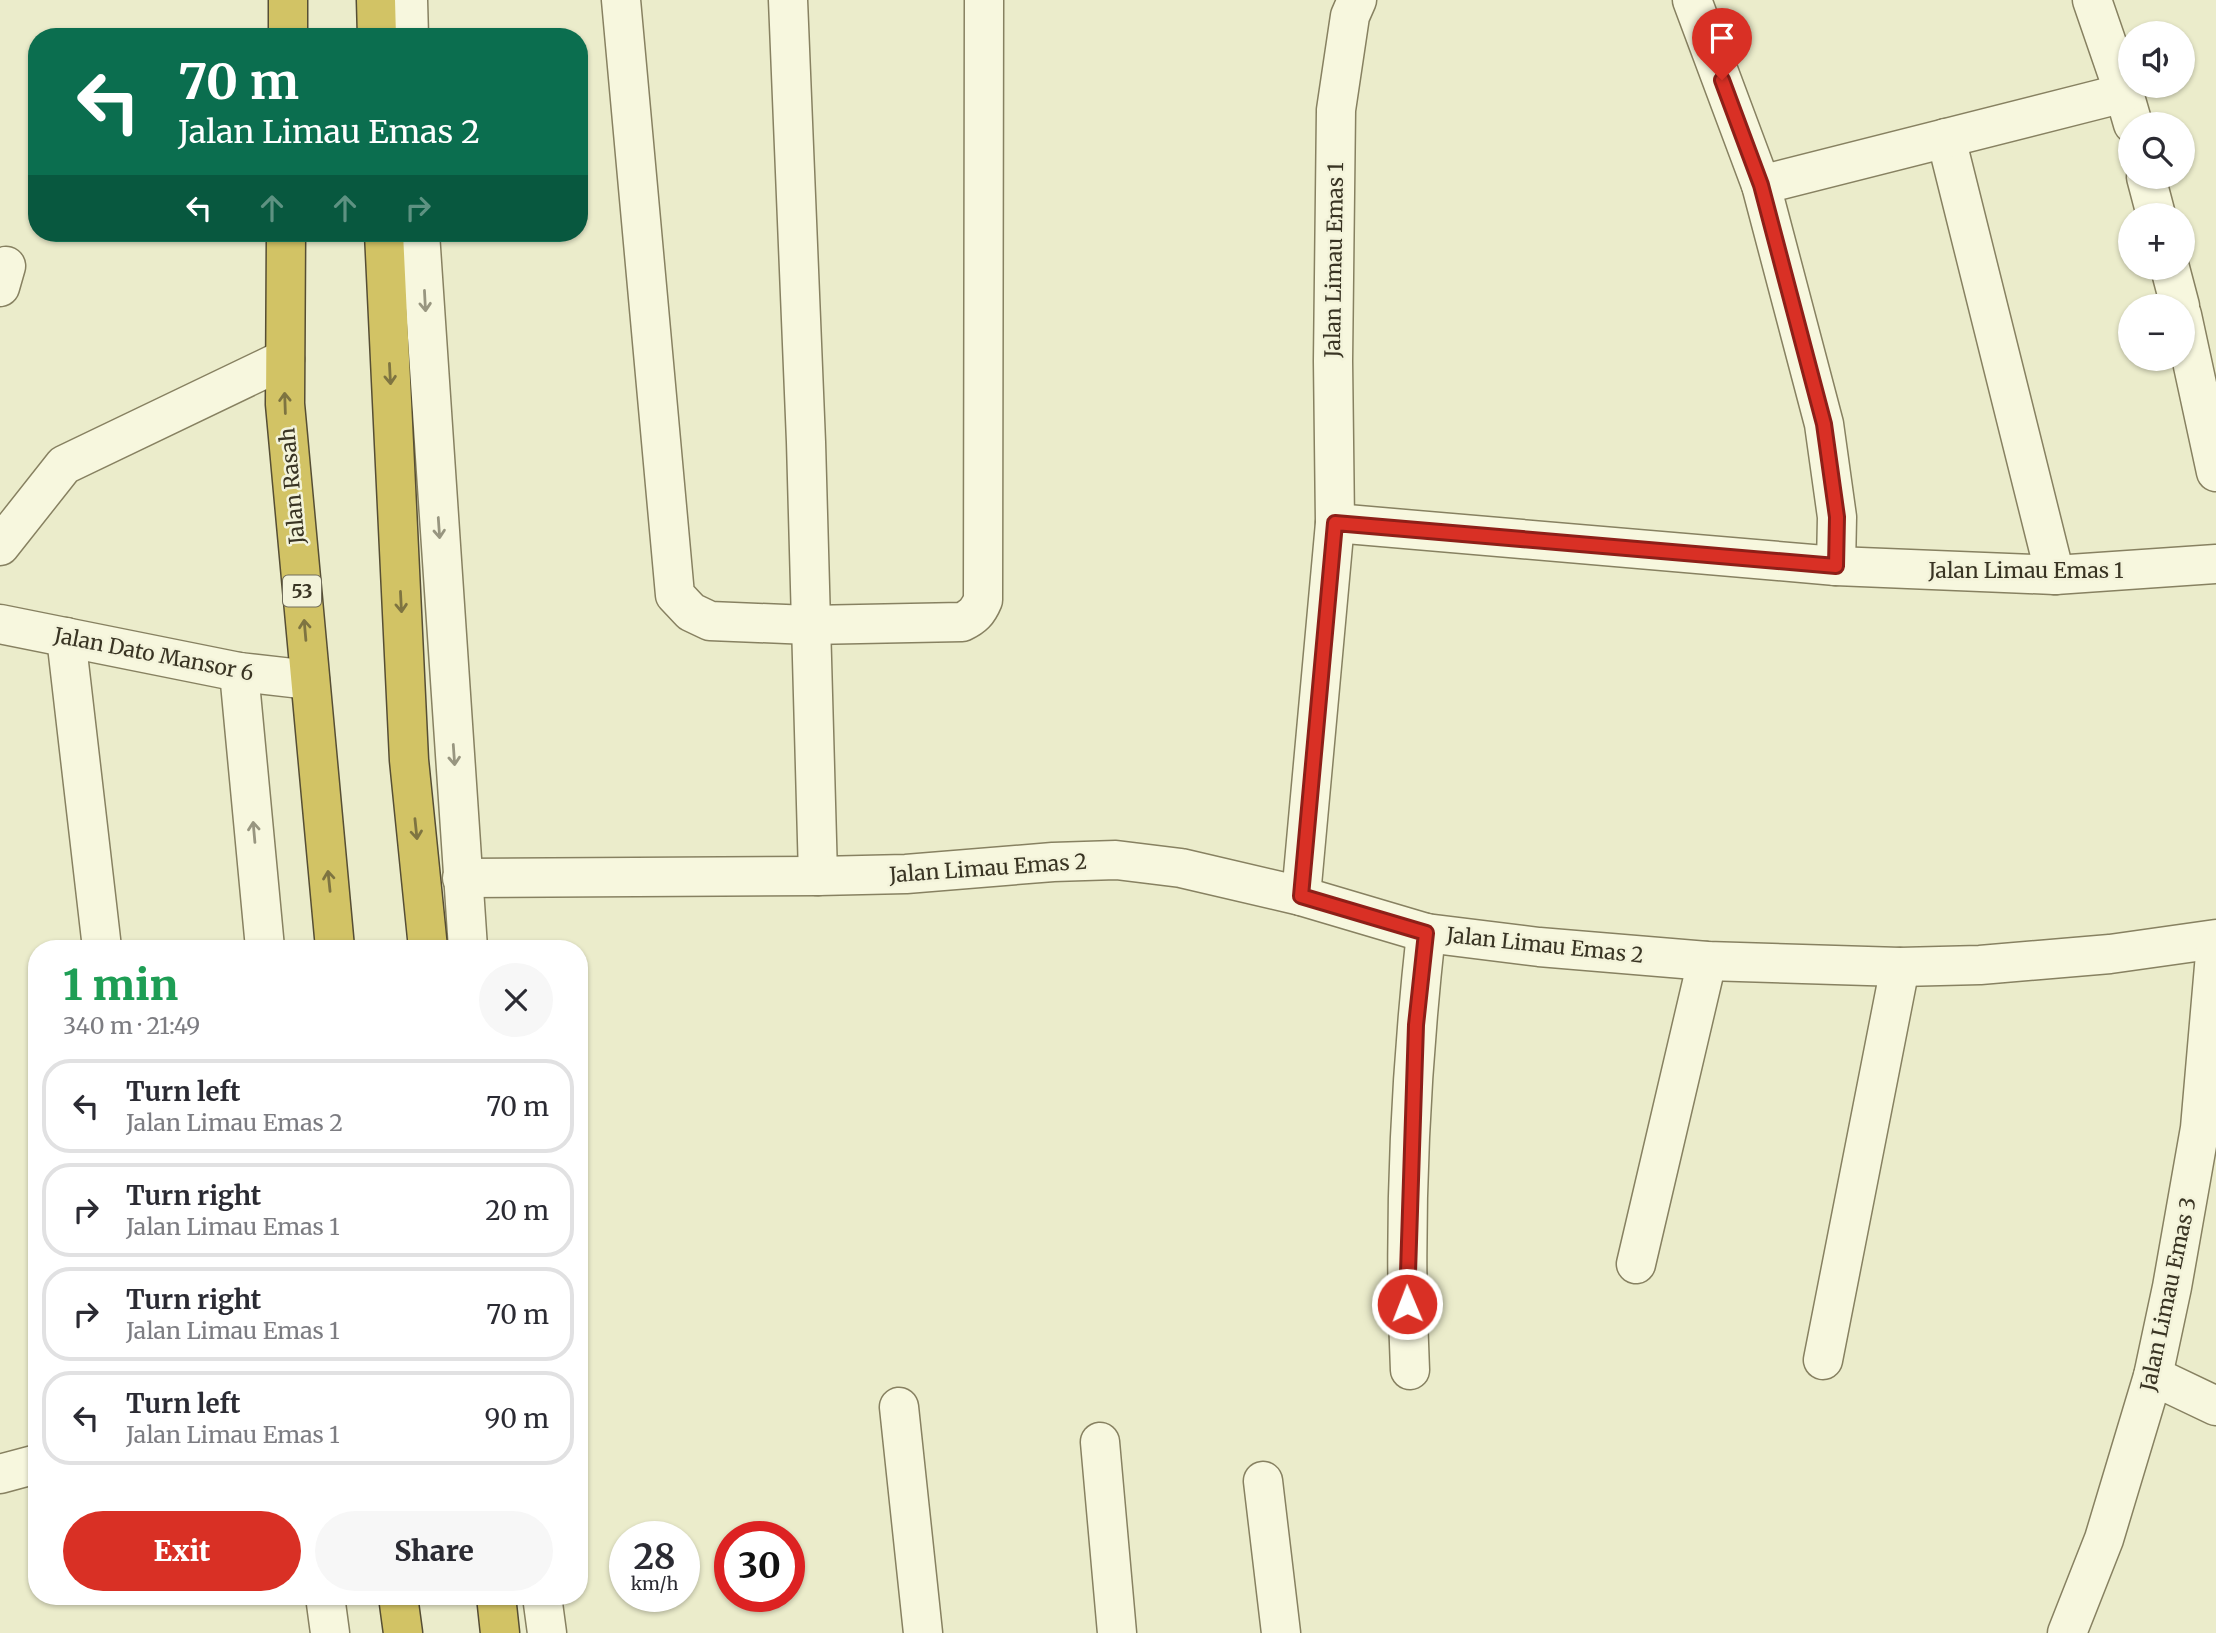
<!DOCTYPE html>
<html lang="en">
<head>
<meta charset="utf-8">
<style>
  body { margin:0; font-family:Merriweather,serif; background:#f7f7f7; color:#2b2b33; height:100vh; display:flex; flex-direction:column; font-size:26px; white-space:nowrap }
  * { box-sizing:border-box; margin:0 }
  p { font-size:23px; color:#7c7c81 }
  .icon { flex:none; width:38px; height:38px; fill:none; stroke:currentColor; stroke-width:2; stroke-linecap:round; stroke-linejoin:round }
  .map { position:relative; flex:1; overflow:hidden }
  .side { position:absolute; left:28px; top:940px; width:560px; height:665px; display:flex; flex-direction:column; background:#fff; border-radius:28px; box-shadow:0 2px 5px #0004 }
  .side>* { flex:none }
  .hud { position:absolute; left:28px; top:28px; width:560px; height:214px; border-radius:28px; box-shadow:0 2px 5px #0004; background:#0b6e4f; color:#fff; overflow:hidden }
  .fabs { position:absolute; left:2118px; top:21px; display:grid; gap:14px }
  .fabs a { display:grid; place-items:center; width:77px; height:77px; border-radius:50%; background:#fff; box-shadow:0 2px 5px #0004; font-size:35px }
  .speed { position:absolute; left:609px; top:1521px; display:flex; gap:14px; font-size:35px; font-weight:700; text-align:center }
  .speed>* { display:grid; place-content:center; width:91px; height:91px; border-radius:50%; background:#fff; box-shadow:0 2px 5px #0004; line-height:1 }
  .speed small { font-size:18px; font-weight:400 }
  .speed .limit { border:10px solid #d22; background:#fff; color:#111 }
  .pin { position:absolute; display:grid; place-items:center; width:60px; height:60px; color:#fff; margin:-72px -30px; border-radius:50% 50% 50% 0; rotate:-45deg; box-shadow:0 0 7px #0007 }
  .pin .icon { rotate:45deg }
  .me { position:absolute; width:77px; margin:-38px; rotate:359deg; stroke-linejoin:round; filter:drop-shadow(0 0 5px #0008) }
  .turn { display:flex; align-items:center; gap:24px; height:147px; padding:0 35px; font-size:32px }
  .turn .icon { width:91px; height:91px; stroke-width:2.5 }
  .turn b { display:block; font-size:49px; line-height:60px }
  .lanes { display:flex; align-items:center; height:66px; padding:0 35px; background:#0003; justify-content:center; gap:35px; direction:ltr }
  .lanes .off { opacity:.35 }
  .round { display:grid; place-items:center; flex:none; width:74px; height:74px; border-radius:37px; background:#f7f7f7 }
  .summary { display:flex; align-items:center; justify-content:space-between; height:119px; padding:0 35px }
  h1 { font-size:42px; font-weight:800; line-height:52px; color:#1e9e55 }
  .button { display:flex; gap:14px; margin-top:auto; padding:14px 35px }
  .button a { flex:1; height:80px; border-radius:42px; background:#d93025; color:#fff; font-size:28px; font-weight:800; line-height:80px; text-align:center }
  .button a+a { background:#f7f7f7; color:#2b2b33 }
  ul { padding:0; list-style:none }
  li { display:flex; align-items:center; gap:21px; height:94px; margin:0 14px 10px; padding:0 21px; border:4px solid #e1e1e2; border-radius:28px }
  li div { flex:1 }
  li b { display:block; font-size:26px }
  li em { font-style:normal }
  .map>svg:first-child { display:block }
</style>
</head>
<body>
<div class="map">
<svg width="2216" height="1633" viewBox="0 0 2216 1633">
  <rect width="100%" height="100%" fill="#ebeccb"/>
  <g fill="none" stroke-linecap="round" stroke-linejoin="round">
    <!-- minor casing -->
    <g stroke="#878161" stroke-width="41">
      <g id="minor">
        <path d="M408,0L409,37"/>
        <path d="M621,0L675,595L691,612L710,621L809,625L962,622C973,617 978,612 983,600L984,0"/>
        <path d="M788,0L806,442L818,876"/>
        <path d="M1692,0L1761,185L1824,424L1837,517L1836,566"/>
        <path d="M2092,0L2124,93L2133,124"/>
        <path d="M1946,138L2055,575"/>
        <path d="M2146,177L2156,215"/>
        <path d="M1761,185L2124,93"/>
        <path d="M420,233L468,948"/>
        <path d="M2170,268L2180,306"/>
        <path d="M0,287L6,266"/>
        <path d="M2182,315L2216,472"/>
        <path d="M1335,523L1836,566L2055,575L2216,564"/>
        <path d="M0,546L64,465L285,359"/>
        <path d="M0,624L239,672L310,680"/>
        <path d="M66,637L102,948"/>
        <path d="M239,672L265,948"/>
        <path d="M462,878L818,876L906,874L1053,862L1116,860L1181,868L1301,896L1426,933L1539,947L1707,961L1900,967L1980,965L2110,954L2216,939"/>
        <path d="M1301,896L1335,523L1333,361L1336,110L1350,16L1357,0"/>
        <path d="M1636,1264L1707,961"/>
        <path d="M1823,1360L1900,967"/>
        <path d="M1410,1370C1403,1225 1410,1078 1426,933"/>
        <path d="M2153,1376L2216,1406"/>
        <path d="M899,1407L923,1633"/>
        <path d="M1100,1442L1117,1633"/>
        <path d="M0,1474L37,1464"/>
        <path d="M1263,1481L1281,1633"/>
        <path d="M325,1596L330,1633"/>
        <path d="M542,1596L547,1633"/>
        <path d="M2067,1633L2104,1539L2153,1376L2172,1287L2200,1128L2216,943"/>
      </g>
    </g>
    <!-- highway casing -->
    <g stroke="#564e34" stroke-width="41">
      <g id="highway">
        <path d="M376,0L377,37"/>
        <path d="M288,37V0"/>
        <path d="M286,233L285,404L335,948"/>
        <path d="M384,233L409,760L428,948"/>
        <path d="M398,1596L403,1633"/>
        <path d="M496,1596L500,1633"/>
      </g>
    </g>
    <!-- minor -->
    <use href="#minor" stroke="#f7f7de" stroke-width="38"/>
    <!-- highway -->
    <use href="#highway" stroke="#d2c365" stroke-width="38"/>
  </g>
  <!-- one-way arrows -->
  <defs><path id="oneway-shaft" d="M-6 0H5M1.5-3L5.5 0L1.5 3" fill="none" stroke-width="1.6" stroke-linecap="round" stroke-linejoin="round" transform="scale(1.75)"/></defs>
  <g stroke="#989680">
    <use href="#oneway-shaft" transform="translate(425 301) rotate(87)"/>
    <use href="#oneway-shaft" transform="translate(439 528) rotate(86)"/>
    <use href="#oneway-shaft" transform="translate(454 755) rotate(86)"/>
    <use href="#oneway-shaft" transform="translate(254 832) rotate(-95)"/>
  </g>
  <g stroke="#7e7441">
    <use href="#oneway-shaft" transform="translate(390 374) rotate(87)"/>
    <use href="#oneway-shaft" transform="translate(285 403) rotate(-92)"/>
    <use href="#oneway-shaft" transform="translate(401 602) rotate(87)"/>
    <use href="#oneway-shaft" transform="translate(305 630) rotate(-95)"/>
    <use href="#oneway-shaft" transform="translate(416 829) rotate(84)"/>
    <use href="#oneway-shaft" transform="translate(329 881) rotate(-96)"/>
  </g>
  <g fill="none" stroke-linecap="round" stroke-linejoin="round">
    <!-- route casing -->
    <g stroke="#8d1f18" stroke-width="18">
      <path id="route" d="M1407,1304L1416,1025L1426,933L1301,896L1335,523L1836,566L1837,517L1824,424L1761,185L1722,80"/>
    </g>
    <!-- route -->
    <use href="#route" stroke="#d93025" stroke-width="12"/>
  </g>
  <g text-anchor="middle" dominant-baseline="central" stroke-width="5" stroke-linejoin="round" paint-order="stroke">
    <!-- shield labels -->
    <rect fill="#f3f3da" stroke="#716d5a" stroke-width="2" x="283" y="575.5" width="38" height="31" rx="5"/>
    <g font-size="19" font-weight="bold" fill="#393423">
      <text x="302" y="591">53</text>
    </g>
    <!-- street labels -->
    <g font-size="21" fill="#393423" stroke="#f3f3da">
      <text transform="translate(1334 260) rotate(-89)">Jalan Limau Emas 1</text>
      <text transform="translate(292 486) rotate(-95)">Jalan Rasah</text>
      <text x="2026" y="570">Jalan Limau Emas 1</text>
      <text transform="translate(154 654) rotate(11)">Jalan Dato Mansor 6</text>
      <text transform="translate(988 868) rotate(-4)">Jalan Limau Emas 2</text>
      <text transform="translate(1545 945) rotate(6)">Jalan Limau Emas 2</text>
      <text transform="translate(2168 1294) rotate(-78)">Jalan Limau Emas 3</text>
    </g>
  </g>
</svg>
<div class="fabs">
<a><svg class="icon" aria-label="sound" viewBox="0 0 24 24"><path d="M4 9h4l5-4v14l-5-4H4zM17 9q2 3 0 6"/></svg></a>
<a><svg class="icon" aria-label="search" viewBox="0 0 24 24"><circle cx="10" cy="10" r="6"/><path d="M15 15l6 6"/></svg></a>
<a>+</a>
<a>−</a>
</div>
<div class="speed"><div>28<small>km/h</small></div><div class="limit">30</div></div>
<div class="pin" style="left:1722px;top:80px;background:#d93025"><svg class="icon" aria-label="arrive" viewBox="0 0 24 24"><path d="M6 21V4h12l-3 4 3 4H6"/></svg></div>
<svg class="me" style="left:1407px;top:1304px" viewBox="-20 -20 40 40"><circle r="17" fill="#d93025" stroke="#fff" stroke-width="3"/><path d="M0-11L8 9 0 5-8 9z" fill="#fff"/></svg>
<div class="hud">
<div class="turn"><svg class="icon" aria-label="left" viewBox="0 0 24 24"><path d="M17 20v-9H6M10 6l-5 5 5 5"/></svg><div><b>70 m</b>Jalan Limau Emas 2</div></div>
<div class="lanes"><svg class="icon" aria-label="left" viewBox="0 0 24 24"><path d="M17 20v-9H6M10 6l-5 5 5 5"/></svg><svg class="icon off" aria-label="ahead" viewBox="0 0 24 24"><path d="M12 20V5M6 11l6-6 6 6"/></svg><svg class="icon off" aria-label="ahead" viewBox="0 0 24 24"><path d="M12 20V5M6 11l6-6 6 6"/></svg><svg class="icon off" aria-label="right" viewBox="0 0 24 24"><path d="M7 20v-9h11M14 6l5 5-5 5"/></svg></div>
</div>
<section class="side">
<div class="summary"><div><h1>1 min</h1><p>340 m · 21:49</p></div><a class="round"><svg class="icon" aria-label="close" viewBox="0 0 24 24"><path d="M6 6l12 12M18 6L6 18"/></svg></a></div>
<ul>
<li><svg class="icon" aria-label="left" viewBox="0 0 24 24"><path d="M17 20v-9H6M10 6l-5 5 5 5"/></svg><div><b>Turn left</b><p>Jalan Limau Emas 2</p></div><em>70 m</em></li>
<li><svg class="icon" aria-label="right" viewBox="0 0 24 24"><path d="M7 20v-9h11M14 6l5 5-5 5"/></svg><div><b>Turn right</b><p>Jalan Limau Emas 1</p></div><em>20 m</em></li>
<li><svg class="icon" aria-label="right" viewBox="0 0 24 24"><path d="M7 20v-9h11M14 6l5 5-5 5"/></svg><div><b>Turn right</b><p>Jalan Limau Emas 1</p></div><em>70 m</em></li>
<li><svg class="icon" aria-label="left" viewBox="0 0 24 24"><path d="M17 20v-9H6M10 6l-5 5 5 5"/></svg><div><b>Turn left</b><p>Jalan Limau Emas 1</p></div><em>90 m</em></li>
</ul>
<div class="button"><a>Exit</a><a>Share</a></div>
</section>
</div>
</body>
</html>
